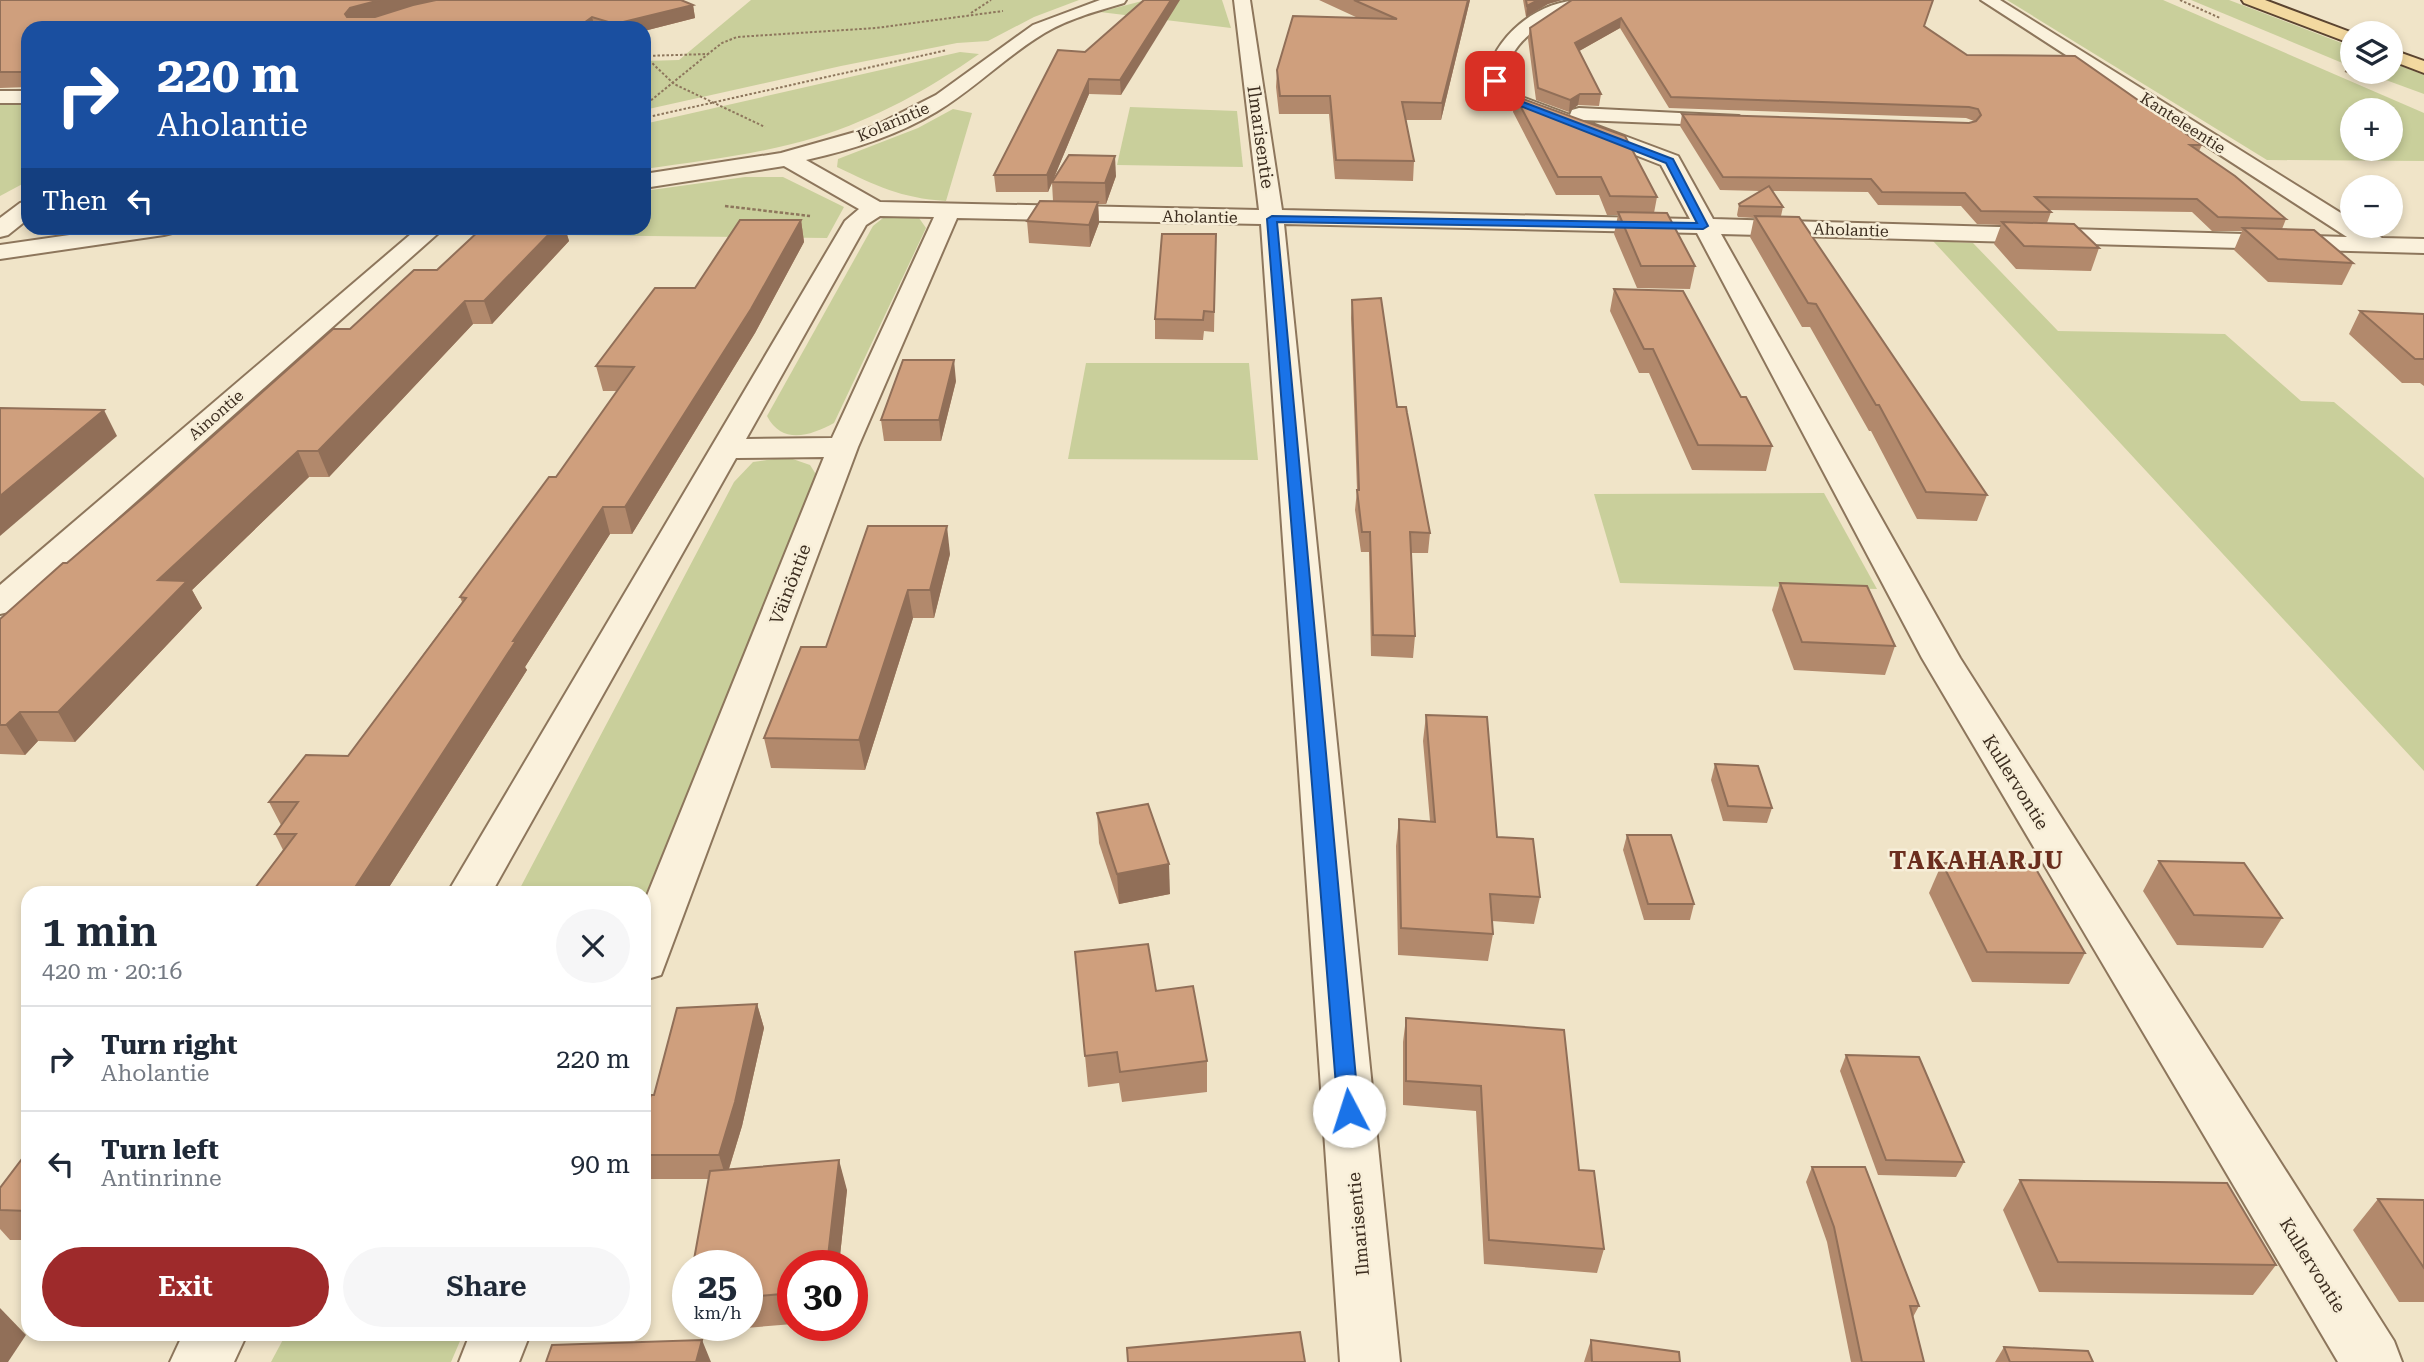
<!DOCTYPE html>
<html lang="en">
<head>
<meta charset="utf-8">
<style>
  body { margin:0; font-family:"Roboto Serif",serif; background:#f6f6f7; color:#1f2937; height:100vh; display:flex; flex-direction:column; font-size:26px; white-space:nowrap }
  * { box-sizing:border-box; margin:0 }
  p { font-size:23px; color:#747a83 }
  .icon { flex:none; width:38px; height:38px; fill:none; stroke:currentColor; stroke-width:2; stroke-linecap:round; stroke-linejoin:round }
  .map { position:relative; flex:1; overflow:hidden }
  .panel { position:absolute; left:21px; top:886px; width:630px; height:455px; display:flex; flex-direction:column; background:#fff; border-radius:21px; box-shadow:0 4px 10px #0003 }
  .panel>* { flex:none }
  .top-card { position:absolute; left:21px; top:21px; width:630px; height:214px; border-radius:21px; box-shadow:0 4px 10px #0003; background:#1a4fa0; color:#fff; overflow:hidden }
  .buttons { position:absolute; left:2340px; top:21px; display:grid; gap:14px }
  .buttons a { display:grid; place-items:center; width:63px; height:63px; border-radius:50%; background:#fff; box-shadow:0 4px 10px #0003; font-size:35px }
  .speed { position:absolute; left:672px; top:1250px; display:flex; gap:14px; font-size:35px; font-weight:700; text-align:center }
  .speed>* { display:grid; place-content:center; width:91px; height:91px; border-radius:50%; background:#fff; box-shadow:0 4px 10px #0003; line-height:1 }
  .speed small { font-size:18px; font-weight:400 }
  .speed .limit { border:10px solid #d22; background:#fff; color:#111 }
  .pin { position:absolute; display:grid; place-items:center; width:60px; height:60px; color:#fff; margin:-30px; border-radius:14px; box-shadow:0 4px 10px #0006 }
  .me { position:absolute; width:77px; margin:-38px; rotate:355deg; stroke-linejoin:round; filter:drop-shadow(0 0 5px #0008) }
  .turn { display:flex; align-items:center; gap:24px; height:147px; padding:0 21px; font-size:32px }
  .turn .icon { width:91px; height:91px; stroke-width:2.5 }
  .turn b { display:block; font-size:49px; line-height:60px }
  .then { display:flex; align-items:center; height:66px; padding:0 21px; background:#0003; gap:14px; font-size:26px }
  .round { display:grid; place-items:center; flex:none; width:74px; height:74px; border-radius:37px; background:#f6f6f7 }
  .head { display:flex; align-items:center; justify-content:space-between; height:119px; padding:0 21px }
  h1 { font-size:42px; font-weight:600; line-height:52px }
  .primary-button { display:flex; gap:14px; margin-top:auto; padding:14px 21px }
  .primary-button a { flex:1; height:80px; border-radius:42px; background:#9e2a2b; color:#fff; font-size:28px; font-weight:600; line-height:80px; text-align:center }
  .primary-button a+a { background:#f6f6f7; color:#1f2937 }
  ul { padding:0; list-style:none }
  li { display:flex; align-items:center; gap:21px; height:105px; padding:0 21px; border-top:2px solid #e0e1e3 }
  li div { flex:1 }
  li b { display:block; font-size:26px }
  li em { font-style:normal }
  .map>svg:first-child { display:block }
</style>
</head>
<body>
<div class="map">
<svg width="2424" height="1362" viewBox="0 0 2424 1362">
  <rect width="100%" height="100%" fill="#f0e4c8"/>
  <!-- green -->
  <g fill="#c9cf9b" fill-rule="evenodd">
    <path d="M751,0H1079L1034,17L988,41L957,43L841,66L644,110V61L679,60Z"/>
    <path d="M1146,0H1222L1231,28L1100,12Z"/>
    <path d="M2007,0H2163L2424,113V161L2267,160ZM2352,110H2390V149H2352Z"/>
    <path d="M2191,0H2229L2352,47V67Z"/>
    <path d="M960,52L979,54C929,89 875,119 817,137C761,154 702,161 644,169V124Z"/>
    <path d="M2391,62L2424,75V94L2364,72H2390Z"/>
    <path d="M0,103H28V181L0,196Z"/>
    <path d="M1130,107L1237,111L1243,167L1117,165Z"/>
    <path d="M953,109L972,113L946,201C900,198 877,186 837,167L838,159L918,128Z"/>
    <path d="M745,177H783L844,207L827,238L461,234L468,228H644V191Z"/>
    <path d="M903,216L919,218L926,228L834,423C810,436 782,445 767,416L873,226L883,218Z"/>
    <path d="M1933,241L1973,243L2058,331L2225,334L2301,401L2334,402L2424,478V771Z"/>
    <path d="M1086,363H1249L1258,460L1068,459Z"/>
    <path d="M787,457L810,465L819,479L644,898V892H518L734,482L753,462Z"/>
    <path d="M1824,493L1877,589L1620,583L1594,494Z"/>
    <path d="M286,1334H463L451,1362H271Z"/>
  </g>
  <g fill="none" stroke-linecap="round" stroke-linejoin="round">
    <!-- minor casing -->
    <g stroke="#8d765c" stroke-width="4">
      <g id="minor">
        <path d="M1100,0H1126L1124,3C1093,12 1061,21 1035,39C1000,62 971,91 936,112C896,136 851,150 806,160L880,202L1259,210L1234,0H1250L1282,210L1690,219L1661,165L1505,104L1486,81C1492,37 1538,0 1582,0C1576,7 1567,11 1559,15C1531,31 1508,46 1505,80L1519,96L1570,115L1572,110L1579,108L1739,116L1742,120L1739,124L1732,126L1582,120L1678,156L1713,219L2347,237L1981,0H2000L2352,220V226H2362L2382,238L2424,239V253L1721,234L1960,658L2394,1341L2402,1362H2338L1922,658L1697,233L1284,224L1400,1362H1340L1261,224L957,218L858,447L661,975L644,980V903L824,457L736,458L492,892H448L845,221L859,209L784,166L644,188V174L781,153L873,127L936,95L1033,25ZM880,216L934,217L832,438L746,439L866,225Z"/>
        <rect x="0" y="91" width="28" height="12"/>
        <path d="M28,201V219L8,235L0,237V218L20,203Z"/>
        <path d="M118,228H176L172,233L164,235L0,259V245Z"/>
        <path d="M418,228H444L13,611L0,614V585Z"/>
        <path d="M183,1334H247L234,1362H170Z"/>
        <path d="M470,1334H530L519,1362H459Z"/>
      </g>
    </g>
    <!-- major casing -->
    <g stroke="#5b4430" stroke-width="4">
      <g id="major">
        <path d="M2242,0H2265L2353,33L2352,44L2244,3Z"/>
        <path d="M2390,49L2424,61V73L2390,60Z"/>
      </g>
    </g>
    <!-- path-far1 -->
    <g stroke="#8d765c" stroke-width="2" stroke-dasharray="2.5 2" stroke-linecap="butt">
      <path d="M2180,0L2220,18"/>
      <path d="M971,13L991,0"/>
      <path d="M644,56L708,54L722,43L737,37L876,28L1003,11"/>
      <path d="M644,61L651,62L674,84L765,127"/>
      <path d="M2345,71L2372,82"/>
      <path d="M644,106L708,54"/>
      <path d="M644,118L947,50"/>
    </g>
    <!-- path -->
    <path stroke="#8d765c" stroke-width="2.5" stroke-dasharray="3.5 2" stroke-linecap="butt" d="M725,206L810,216"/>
    <!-- minor -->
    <use href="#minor" fill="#faf1dc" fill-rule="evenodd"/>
    <!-- major -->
    <use href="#major" fill="#f3d9a0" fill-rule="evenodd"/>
  </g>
  <!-- wall -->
  <g fill="#b2896c">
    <path d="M0,0L693,5L695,18L644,31V28H28V87L0,88Z"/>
    <path d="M1144,0L1121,95L1089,94L1053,180L1116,176L1106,204H1098L1099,223L1090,247L1029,243L1027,221L1053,201L1052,183L1048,192H996L994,175L1085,52Z"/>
    <path d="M1319,0H1470L1441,120H1405L1414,161L1413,181L1335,179L1329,114H1279L1276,87L1277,70L1358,18Z"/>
    <path d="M1523,0H1562L1548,4L1526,17Z"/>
    <path d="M1572,0L1925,27L1967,55L2202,145L2199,151L2286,219L2282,229L2353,263L2342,285L2268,282L2234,250L2242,231H2212L2192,212L2048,210L2051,212L2047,223L2099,248L2091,271L2016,269L1994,244L2001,225L1977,224L1961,206L1878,205L1868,192L1772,191L1783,207L1781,216L1987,495L1977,521L1917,519L1871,431H1869L1810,327H1802L1750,237L1754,218L1738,217L1737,215L1739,204L1761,191L1720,190L1680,126L1682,114L1969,123L1974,121L1966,118L1669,108L1620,28L1579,51L1601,94L1599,106L1578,105L1569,112L1536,100L1528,39L1530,28Z"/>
    <path d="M1515,96L1657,197L1654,213L1695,266L1690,289L1637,288L1614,234L1618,215H1607L1599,195H1556L1513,112Z"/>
    <path d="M801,220L804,242L755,333L632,534H610L525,667L527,670L386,892H252L283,850L275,834L281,825L269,802L348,756L462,602L460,597L556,477L617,391H603L596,366L695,288Z"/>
    <path d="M482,228H565L569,241L492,324H473L329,477H309L192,590L202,608L75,742L38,741L25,755L0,754V619L350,329L437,270Z"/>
    <path d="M1216,234L1214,332L1204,331L1203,340L1155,339V319Z"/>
    <path d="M1614,289L1741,397L1772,446L1766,471L1692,470L1649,373H1639L1610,311Z"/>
    <path d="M1352,300L1397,407L1430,533L1428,553H1411L1415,636L1413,658L1371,656L1369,552H1361L1355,510L1357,490L1351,318Z"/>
    <path d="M2360,311L2424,314V386L2420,383H2402L2349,334Z"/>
    <path d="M956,381L941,441H884L881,420Z"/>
    <path d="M950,554L934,618H913L865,770L771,768L764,738L826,647Z"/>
    <path d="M1780,583L1895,646L1885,675L1794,670L1772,610Z"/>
    <path d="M1426,715L1497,837L1540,897L1534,924L1492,921L1493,934L1488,961L1398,955L1396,846L1399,819L1430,821L1423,741Z"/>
    <path d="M1715,764L1772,808L1767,823L1723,821L1711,780Z"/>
    <path d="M1097,813L1170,894L1119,904L1099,843Z"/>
    <path d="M1627,835L1694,904L1690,920H1644L1623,850Z"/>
    <path d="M2159,861L2282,918L2263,948L2177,945L2143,891Z"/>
    <path d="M1942,863L2085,953L2069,984L1972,982L1929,893Z"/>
    <path d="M1078,982L1156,991L1207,1061V1092L1122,1102L1119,1083L1088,1087Z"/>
    <path d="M757,1004L764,1028L742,1126L729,1169L847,1190L839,1265H793V1324L698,1332L695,1325H747V1265L709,1179H644V1114L654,1095Z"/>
    <path d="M1406,1018L1579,1170L1604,1249L1597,1273L1484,1264L1476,1111L1403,1105V1042Z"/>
    <path d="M1846,1055L1964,1162L1956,1177L1878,1175L1840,1071Z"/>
    <path d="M28,1151V1240H10L0,1229V1188Z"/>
    <path d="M1812,1167L1919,1306L1913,1317L1924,1362H1851L1827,1242L1806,1182Z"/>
    <path d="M2020,1180L2276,1265L2253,1295L2039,1292L2003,1210Z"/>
    <path d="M2378,1199L2424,1200V1302H2399L2353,1230Z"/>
    <path d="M1591,1340L1680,1362H1584Z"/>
    <path d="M2004,1347L2093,1362H1995Z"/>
  </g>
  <!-- shaded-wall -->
  <g fill="#916f58">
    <path d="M380,0H437L349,28L345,14L350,8Z"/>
    <path d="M1171,0H1180L1121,95L1120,80Z"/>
    <path d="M1468,0H1470L1441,120L1442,103Z"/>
    <path d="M1538,0H1562L1548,4L1526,17L1527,6Z"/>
    <path d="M693,5L695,18L644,31V28H616L615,24Z"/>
    <path d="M592,17L595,28H577Z"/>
    <path d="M1621,18L1620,28L1574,54L1575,43Z"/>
    <path d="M1089,79V94L1048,192L1047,175Z"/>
    <path d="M1580,94L1578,105L1569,112L1570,100Z"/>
    <path d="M1115,156L1116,176L1106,204L1105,183Z"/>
    <path d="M1098,202L1099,223L1090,247L1089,225Z"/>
    <path d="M801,220L804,242L755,333L632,534L625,507Z"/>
    <path d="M555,228H565L569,241L492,324L484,301Z"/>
    <path d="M465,301L473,324L329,477L318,451Z"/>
    <path d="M954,360L956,381L941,441L939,420Z"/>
    <path d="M104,410L117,436L0,536V496Z"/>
    <path d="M298,451L309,477L192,590L202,608L75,742L58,712L158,580Z"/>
    <path d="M603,507L610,534L525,667L527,670L386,892H352L513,641Z"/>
    <path d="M947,526L950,554L934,618L930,590Z"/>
    <path d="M908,590L913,618L865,770L859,740Z"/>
    <path d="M20,712L38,741L25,755L6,725Z"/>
    <path d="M1169,864L1170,894L1119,904L1117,874Z"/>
    <path d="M757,1004L764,1028L742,1126L726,1178L719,1155Z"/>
    <path d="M839,1160L847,1190L839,1265H827Z"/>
    <path d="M0,1308L26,1335L8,1362H0Z"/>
    <path d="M702,1340L711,1362H696Z"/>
  </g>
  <!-- building -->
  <g fill="#cf9f7d" stroke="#916f58" stroke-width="2">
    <path d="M0,0H380L350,8L345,14L347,17H375L413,5L436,0H681L693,5L615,24L592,17L577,28H28V72H0Z"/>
    <path d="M1144,0H1171L1120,80L1089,79L1047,175H994L1058,50L1085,52Z"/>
    <path d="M1354,0H1468L1442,103L1402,102L1414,161L1336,160L1330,96H1280L1277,70L1293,16L1397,19Z"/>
    <path d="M1526,0H1538L1527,6Z"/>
    <path d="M1572,0H1933L1924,26L1967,55L2075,56L2202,145H2190L2235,176L2286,219L2218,217L2197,199L2035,197L2051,212L1981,211L1965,193L1882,192L1871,179L1723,177L1682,114L1969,123L1976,121L1981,115L1978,109L1969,107L1671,97L1621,18L1575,43L1601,94H1580L1570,100L1538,88L1530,28Z"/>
    <path d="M1515,96L1625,136L1657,197L1610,196L1601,177H1558Z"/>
    <path d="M1069,155L1115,156L1105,183L1052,182Z"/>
    <path d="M1769,186L1783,207L1740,206L1739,204Z"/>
    <path d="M1040,201L1098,202L1089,225L1027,221Z"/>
    <path d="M1618,212L1667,213L1695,266H1641Z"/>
    <path d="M1755,216L1799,217L1987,495L1926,492L1879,405H1876L1816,304L1808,303Z"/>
    <path d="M740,220H801L751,309L625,507H603L513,641H516L352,892H252L296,834H275L298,802H269L306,755L348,756L466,598L460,597L549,477H556L634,367L596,366L655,288H695Z"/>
    <path d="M2002,222L2074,224L2099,248L2024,246Z"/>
    <path d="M482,228H555L484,301H465L318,451H298L158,580L187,581L58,712H20L6,725H0V619L63,563H67L150,492L333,329H350L414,270H437Z"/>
    <path d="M2243,228L2314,230L2353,263L2278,259Z"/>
    <path d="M1162,234H1216L1214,312L1204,311L1203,320L1155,319Z"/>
    <path d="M1614,289L1683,291L1741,397H1746L1772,446L1698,445L1653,349H1644Z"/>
    <path d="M1381,298L1397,407H1406L1407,413L1430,533L1410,532L1415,636L1373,635L1370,532H1362L1357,490H1359L1352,300Z"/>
    <path d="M2360,311L2424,314V359H2415Z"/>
    <path d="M903,360H954L939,420H881Z"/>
    <path d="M0,408L104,410L0,496Z"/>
    <path d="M868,526H947L930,590H908L859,740L764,738L801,647H826Z"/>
    <path d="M1780,583L1867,586L1895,646L1802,642Z"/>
    <path d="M1426,715L1487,717L1497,837L1533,839L1540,897L1490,894L1493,934L1401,928L1399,819L1435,822Z"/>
    <path d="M1715,764L1758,766L1772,808L1728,806Z"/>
    <path d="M1148,804L1169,864L1117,874L1097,813Z"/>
    <path d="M1627,835H1671L1694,904H1648Z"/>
    <path d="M2159,861L2244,863L2282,918L2194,915Z"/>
    <path d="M1942,863L2033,864L2085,953L1987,952Z"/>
    <path d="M1148,944L1156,991L1193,986L1207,1061L1120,1072L1117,1052L1085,1056L1075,952Z"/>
    <path d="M757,1004L735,1102L719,1155H644V1114L651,1095H654L677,1008Z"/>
    <path d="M1406,1018L1564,1030L1579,1170L1594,1171L1604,1249L1489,1240L1481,1086L1406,1081Z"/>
    <path d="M1846,1055L1919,1057L1964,1162L1886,1160Z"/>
    <path d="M28,1151V1211L0,1210V1188Z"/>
    <path d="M839,1160L827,1265H793V1293L747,1297V1265H693L710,1171Z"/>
    <path d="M1812,1167H1865L1919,1306H1910L1924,1362H1862L1834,1227Z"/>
    <path d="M2020,1180L2227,1183L2276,1265L2058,1262Z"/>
    <path d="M2378,1199L2424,1200V1268Z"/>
    <path d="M1300,1332L1305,1362H1128L1127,1348Z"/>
    <path d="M702,1340L696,1362H546L552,1345Z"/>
    <path d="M1591,1340L1679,1352L1680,1362H1592Z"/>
    <path d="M2004,1347L2088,1351L2093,1362H2010Z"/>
  </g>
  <!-- route -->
  <path fill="#1a73e8" stroke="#114b97" stroke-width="2" d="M1495,79L1515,99L1673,159L1708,226L1703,229L1277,222L1359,1111L1356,1118L1349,1120L1341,1118L1338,1111L1267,219L1272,216L1697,223L1666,163L1510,102L1491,81Z"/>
  <g text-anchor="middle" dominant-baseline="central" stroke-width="5" stroke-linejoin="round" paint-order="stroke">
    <!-- far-street labels -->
    <g font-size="16" fill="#3d2e20" stroke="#f7eed8">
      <text transform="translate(893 122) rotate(-23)">Kolarintie</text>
      <text transform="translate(2183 123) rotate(33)">Kanteleentie</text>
      <text transform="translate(1200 217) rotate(1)">Aholantie</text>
      <text transform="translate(1851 230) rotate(2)">Aholantie</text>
      <text transform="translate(216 415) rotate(-41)">Ainontie</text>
    </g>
    <!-- street labels -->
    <g font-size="18" fill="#3d2e20" stroke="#f7eed8">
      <text transform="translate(1261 137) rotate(82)">Ilmarisentie</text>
      <text transform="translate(790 584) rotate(-69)">Väinöntie</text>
      <text transform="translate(2016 782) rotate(58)">Kullervontie</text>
      <text transform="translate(1358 1224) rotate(-95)">Ilmarisentie</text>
      <text transform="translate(2313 1265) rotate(58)">Kullervontie</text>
    </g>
    <!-- district labels -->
    <g font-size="24" font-weight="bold" letter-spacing="2" fill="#6b2e1e" stroke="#f7eed8">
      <text x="1977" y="861">TAKAHARJU</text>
    </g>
  </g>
</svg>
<div class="buttons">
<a><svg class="icon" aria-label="layers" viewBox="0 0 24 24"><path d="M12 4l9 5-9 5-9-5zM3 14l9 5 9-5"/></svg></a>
<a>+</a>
<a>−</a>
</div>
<div class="speed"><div>25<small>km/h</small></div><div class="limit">30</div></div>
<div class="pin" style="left:1495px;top:81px;background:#d93025"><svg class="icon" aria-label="arrive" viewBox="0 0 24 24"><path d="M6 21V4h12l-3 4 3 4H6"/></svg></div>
<svg class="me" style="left:1349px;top:1111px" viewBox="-20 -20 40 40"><circle r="19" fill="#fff"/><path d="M0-13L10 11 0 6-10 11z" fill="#1a73e8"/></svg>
<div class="top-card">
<div class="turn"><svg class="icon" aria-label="right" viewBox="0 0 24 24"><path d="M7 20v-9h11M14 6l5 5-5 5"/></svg><div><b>220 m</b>Aholantie</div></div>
<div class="then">Then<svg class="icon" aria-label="left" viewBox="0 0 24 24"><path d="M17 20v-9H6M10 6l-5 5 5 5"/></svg></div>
</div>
<section class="panel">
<div class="head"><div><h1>1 min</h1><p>420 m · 20:16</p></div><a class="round"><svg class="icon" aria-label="close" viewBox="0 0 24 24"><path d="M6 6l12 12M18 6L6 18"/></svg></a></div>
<ul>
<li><svg class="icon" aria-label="right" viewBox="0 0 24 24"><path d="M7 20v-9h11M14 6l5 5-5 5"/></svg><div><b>Turn right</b><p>Aholantie</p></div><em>220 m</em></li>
<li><svg class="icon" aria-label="left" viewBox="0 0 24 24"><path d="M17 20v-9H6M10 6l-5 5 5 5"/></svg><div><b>Turn left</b><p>Antinrinne</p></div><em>90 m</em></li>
</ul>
<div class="primary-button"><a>Exit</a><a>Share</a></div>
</section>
</div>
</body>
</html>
